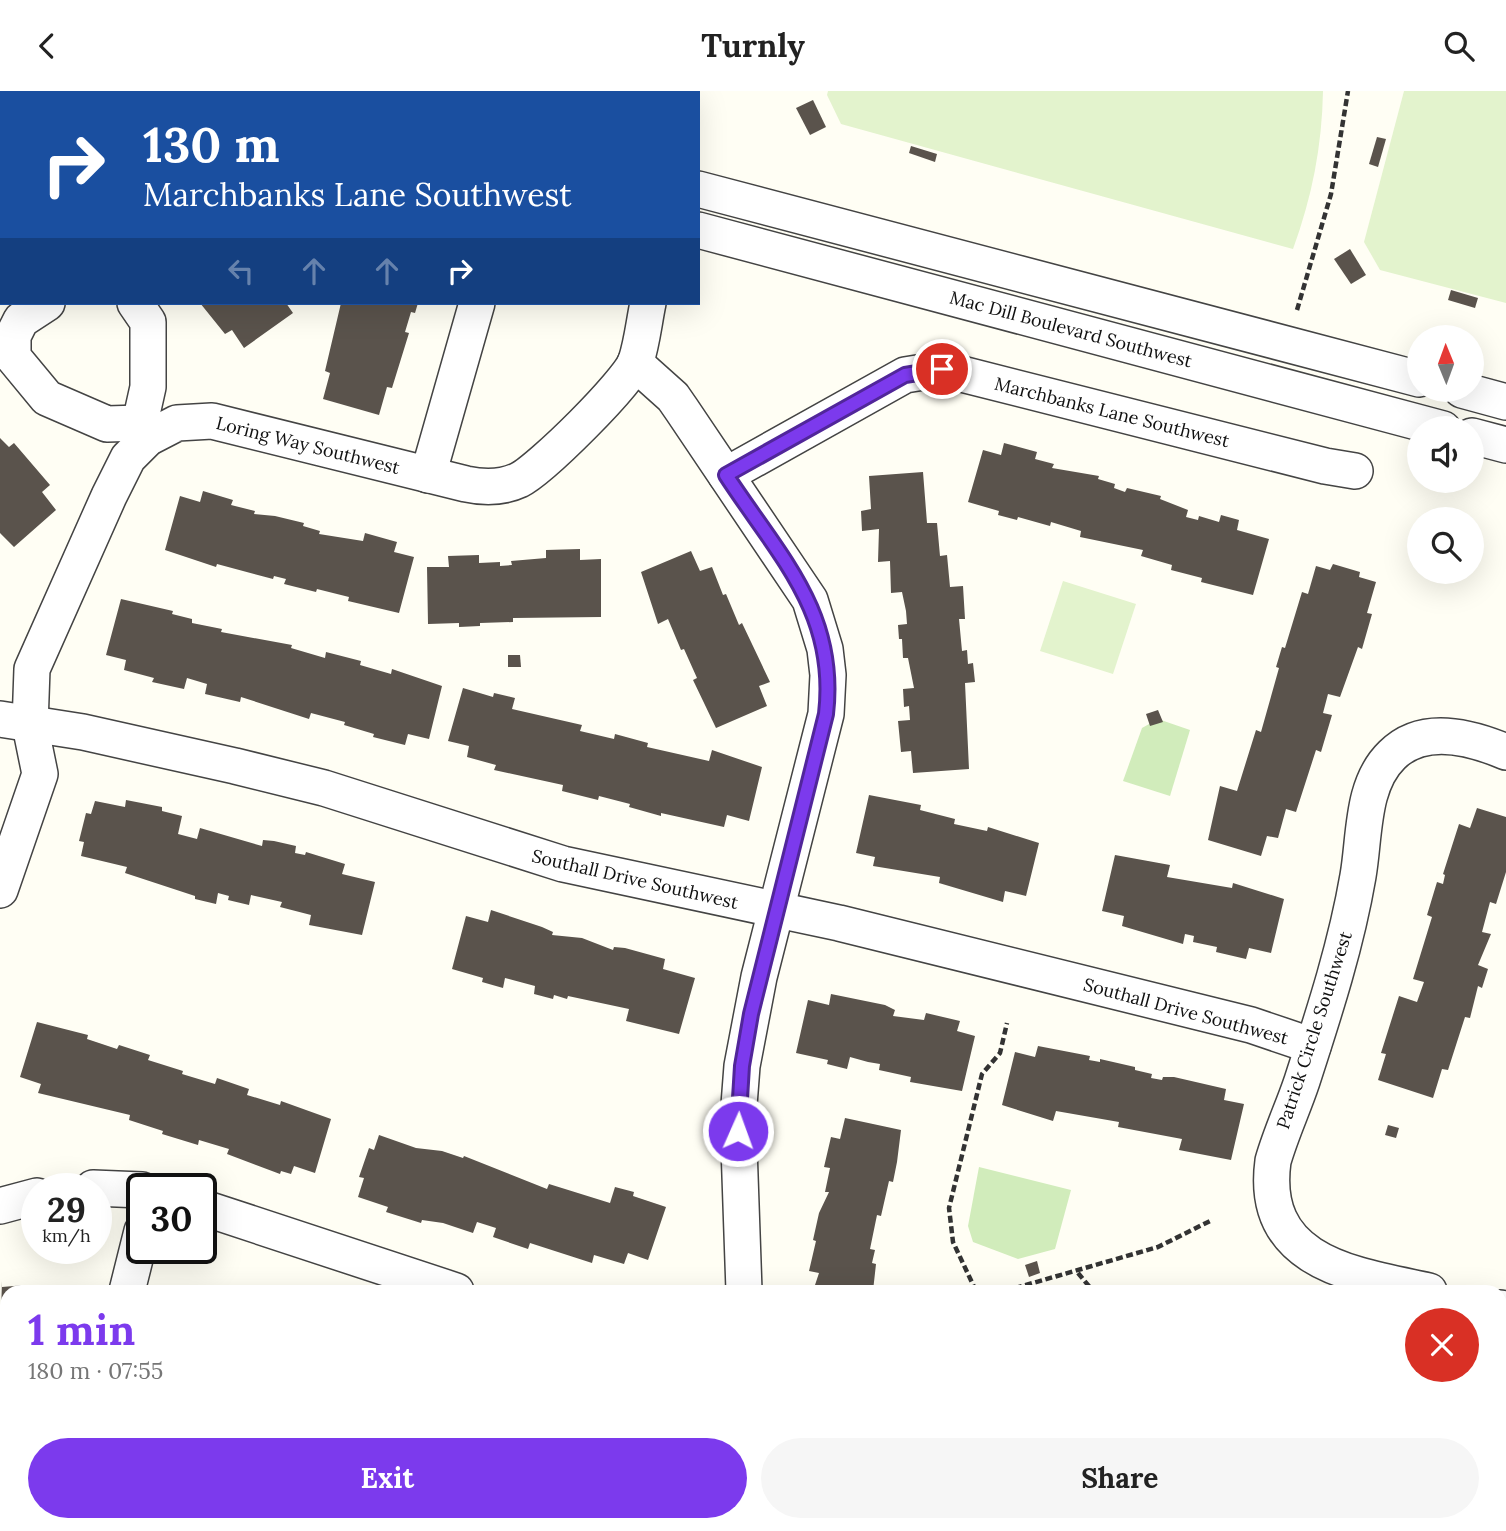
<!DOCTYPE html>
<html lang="en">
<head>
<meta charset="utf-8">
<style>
  body { margin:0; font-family:Lora,serif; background:#f6f6f6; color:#222; height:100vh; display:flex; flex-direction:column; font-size:26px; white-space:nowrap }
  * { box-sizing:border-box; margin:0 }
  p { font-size:23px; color:#767676 }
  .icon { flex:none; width:38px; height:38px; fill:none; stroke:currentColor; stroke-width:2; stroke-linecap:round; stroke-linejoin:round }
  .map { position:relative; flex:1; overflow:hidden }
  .details { position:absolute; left:0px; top:1194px; width:1507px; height:247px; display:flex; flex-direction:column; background:#fff; border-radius:21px 21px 0 0; box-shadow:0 7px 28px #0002 }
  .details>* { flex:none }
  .top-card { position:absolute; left:0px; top:0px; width:700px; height:214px; box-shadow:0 7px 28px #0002; background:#1a4fa0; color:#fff; overflow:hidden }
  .needle { width:46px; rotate:359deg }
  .tools { position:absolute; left:1407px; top:234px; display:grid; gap:14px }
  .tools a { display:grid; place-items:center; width:77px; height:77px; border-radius:50%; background:#fff; box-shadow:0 7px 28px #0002; font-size:35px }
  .speed { position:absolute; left:21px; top:1082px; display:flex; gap:14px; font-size:35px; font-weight:700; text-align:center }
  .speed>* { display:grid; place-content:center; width:91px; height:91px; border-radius:50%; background:#fff; box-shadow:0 7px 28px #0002; line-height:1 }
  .speed small { font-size:18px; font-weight:400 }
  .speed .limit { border:4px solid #111; border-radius:10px; background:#fff; color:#111 }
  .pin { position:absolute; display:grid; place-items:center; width:60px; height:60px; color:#fff; margin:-30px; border:4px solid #fff; border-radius:50%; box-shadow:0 2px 7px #0007 }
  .me { position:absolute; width:77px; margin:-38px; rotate:2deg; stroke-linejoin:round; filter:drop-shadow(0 0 5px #0008) }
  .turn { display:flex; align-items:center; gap:24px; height:147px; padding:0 28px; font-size:32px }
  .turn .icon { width:91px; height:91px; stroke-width:2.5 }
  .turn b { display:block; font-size:49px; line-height:60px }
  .lanes { display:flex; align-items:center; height:66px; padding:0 28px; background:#0003; justify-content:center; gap:35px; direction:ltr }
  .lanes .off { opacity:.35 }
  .round { display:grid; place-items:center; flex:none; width:74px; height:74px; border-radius:37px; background:#f6f6f6 }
  .summary { display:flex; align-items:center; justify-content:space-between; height:119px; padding:0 28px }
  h1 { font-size:42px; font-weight:800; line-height:52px; color:#7c3aed }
  .primary-button { display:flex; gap:14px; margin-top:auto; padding:14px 28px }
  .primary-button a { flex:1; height:80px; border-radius:42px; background:#7c3aed; color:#fff; font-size:28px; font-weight:800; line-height:80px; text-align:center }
  .primary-button a+a { background:#f6f6f6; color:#222 }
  header { display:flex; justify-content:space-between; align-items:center; height:91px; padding:0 28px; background:#fff; font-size:32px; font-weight:800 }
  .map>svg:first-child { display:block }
</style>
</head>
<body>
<header><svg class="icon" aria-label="back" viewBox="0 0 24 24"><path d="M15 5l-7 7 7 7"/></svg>Turnly<svg class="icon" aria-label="search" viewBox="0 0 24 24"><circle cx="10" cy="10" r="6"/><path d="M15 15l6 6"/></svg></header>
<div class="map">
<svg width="1506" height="1440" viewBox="0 0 1506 1440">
  <rect width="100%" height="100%" fill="#fffef4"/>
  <!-- green -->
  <g fill="#d1ecbb">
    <path d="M1158,628L1190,639L1170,705L1123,690L1142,637Z"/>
    <path d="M979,1076L1071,1099L1055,1158L1018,1168L973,1151L968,1135Z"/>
  </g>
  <!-- pitch -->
  <g fill="#e3f3cd">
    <path d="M828,0H1323C1322,55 1312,106 1293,158L841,33L827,4Z"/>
    <path d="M1404,0H1506V212L1380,179L1364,151Z"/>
    <path d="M1063,490L1136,513L1113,583L1040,560Z"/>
  </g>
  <!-- building -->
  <g fill="#5a534c">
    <path d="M813,9L826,36L810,44L796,17Z"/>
    <path d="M1377,46L1386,48L1378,76L1369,73Z"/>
    <path d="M911,55L937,63L935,71L909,62Z"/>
    <path d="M1350,158L1366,184L1351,193L1334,168Z"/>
    <path d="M1451,199L1478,207L1475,217L1448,209Z"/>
    <path d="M200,212H286L293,222L244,257L232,239L225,243Z"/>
    <path d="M341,212H418L415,222L411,221L405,241L409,242L392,297L387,296L379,324L323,308L330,282L325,280Z"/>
    <path d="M0,347L9,356L14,352L50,394L42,401L56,419L14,456L0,442Z"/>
    <path d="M1004,352L1037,361L1035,368L1054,373L1052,377L1099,385L1098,388L1115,393L1114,397L1125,401L1127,397L1161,405L1160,408L1188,419L1186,426L1198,429L1199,425L1219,431L1221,424L1239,429L1237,439L1269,448L1253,504L1201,491L1202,487L1171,479L1172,474L1141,465L1143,459L1080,446L1081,440L1051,431L1050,435L1018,426L1017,429L998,424L999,420L968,411L983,359L1001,364Z"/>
    <path d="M923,381L927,432H937L940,465L947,464L950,496L963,495L965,528H959L962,560L967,559L968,573L973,572L975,591L965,592L969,678L913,682L911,660L901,661L898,630L910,629L909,615L904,616L903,598L914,597L908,567H903L902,548H899L898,534L907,533L906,520L902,501L891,502L890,470L878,471L879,438L862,440L861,420L871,418L869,385Z"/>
    <path d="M203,400L233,409L231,414L255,420L254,423L275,425L304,432L303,435L320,440L319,443L363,450L365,442L397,451L394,461L414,466L399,522L348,510L349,506L317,498L316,501L284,493L286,488L274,485L273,488L217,473L216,476L165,459L180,405L200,411Z"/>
    <path d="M580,458V469L601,468V526L513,527V531L480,532V535L459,536V532L428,533L427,476H449L448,465L479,464V472L500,471V475L512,474L511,470L546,467V459Z"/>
    <path d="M691,460L700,480L712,476L723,504L726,503L739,534L742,532L770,591L759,595L767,615L716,637L693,589L697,587L684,558L681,559L668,528L658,533L641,481Z"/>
    <path d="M1333,473L1360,481L1359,486L1376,491L1367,522L1372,523L1362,558L1358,556L1340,606L1328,603L1323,622L1332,624L1321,661L1316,659L1296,721L1286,718L1278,747L1267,745L1261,765L1208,749L1220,695L1237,700L1256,639L1261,641L1279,577L1276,576L1282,556L1285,557L1302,501L1308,503L1316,475L1330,479Z"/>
    <path d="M121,508L173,520L172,523L192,528V532L222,538L221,541L292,554L291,557L325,567L326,561L361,570L360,574L391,583L392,578L442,595L429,648L408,643L405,654L373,646L374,643L344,634L345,631L311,622L309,628L241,606L240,611L205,603L207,593L187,587L184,598L152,591L154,587L124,579L126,569L106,564Z"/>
    <path d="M508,564H520L521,576H508Z"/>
    <path d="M463,597L493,606L494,602L515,607L512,618L582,634L580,640L614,648L615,643L648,652L647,656L709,670L712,659L762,676L749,730L727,724L724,736L661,722V725L629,716L630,713L599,705L598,709L562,700L563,694L494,679L496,674L467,666L469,655L448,650Z"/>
    <path d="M1158,619L1163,631L1150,635L1146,623Z"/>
    <path d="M869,704L921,714L920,719L955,728L954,733L987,740L988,736L1039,752L1026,805L1005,800L1003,811L939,792L940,786L873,775L875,766L856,762Z"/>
    <path d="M126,709L162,716V720L182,725L178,743L197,748L200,737L262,755L263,749L274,750L296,755L295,762L305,764L306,761L345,773L342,783L375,791L362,844L309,834L311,824L280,816L282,811L251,804L249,814L228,809L229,805L218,802L216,813L195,808V805L125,782L127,776L81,765L84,751L79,750L86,722L91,723L95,710L125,716Z"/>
    <path d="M1477,717L1506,726V781L1496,813L1490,811L1482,841L1491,843L1478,874L1488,878L1482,897L1478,895L1470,927L1465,926L1448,979L1442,978L1433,1007L1378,989L1386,963L1381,962L1399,905L1417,911L1424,891L1413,888L1432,826L1427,824L1437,791L1443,793L1445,784L1443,783L1459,733L1470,737Z"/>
    <path d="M1115,764L1170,774L1167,786L1232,797L1233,792L1284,808L1271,862L1249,857L1246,868L1216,861L1217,856L1193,851L1194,845L1185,843L1183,853L1122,835L1124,825L1102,820Z"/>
    <path d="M491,819L542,836L553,841L552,844L582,847L613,859L614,856L625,857L665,868L663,878L695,887L679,943L626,930L629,918L568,905L567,908L554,904L553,908L534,903L535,895L505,887L503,897L482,891L483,887L452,878L466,825L488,831Z"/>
    <path d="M831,903L885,914L895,919L893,925L924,929L926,922L960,930L957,940L975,945L962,1000L910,991L911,986L879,979L880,973L868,971L850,966L847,978L827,973L828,969L796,962L808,909L829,914Z"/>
    <path d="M37,931L88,944L87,948L117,958L119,954L150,964L148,969L183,980L182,983L215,993L217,987L249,998L247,1004L280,1014L281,1010L331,1028L315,1082L294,1075L291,1083L281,1080L280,1083L227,1063L229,1058L199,1049L198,1054L162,1043L163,1040L129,1029L130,1024L38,1002L41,993L20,986Z"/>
    <path d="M1038,955L1090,965L1089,969L1100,971V968L1135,976V979L1152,983L1151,987L1162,989L1163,986H1174L1226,998L1224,1009L1244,1013L1231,1069L1179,1059L1182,1048L1118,1036L1119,1031L1056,1020L1053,1030L1002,1014L1015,961L1035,966Z"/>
    <path d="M845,1027L901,1039L897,1071L893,1091L889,1090L881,1125L877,1124L870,1158L875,1159L872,1172L876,1173L873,1200H813L819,1182L809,1180L816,1150L813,1149L819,1122L829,1101H825L830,1077L824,1076L831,1046L840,1048Z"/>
    <path d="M1388,1034L1399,1037L1396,1047L1385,1044Z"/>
    <path d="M379,1044L416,1057L442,1060L463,1067L464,1065L547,1098L549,1093L610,1112L615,1096L634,1101L633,1105L666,1116L648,1169L628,1162L624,1173L594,1164L592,1172L530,1152L528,1158L493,1146L496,1137L477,1131L473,1142L443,1132L422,1129L421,1132L386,1121L388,1116L358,1106L364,1087L359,1086L369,1057L374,1059Z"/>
    <path d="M1037,1170L1040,1182L1029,1186L1025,1174Z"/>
    <path d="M2,1190V1196L26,1194L27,1200H7V1254L0,1255Z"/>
    <path d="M1500,1287L1506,1288V1358L1500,1357Z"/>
    <path d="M772,1433H818L830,1438L758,1440L760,1435L770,1439Z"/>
  </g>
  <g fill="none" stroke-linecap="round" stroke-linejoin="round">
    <!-- street casing -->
    <g stroke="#444" stroke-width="38">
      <g id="street">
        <path d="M183,0L190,2"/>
        <path d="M325,0L332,2"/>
        <path d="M698,98L1419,288"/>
        <path d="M698,139L1443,338"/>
        <path d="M47,212L21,229L13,245V266L47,307L107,333L140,332"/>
        <path d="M135,212L148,231V296L140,332L148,347"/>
        <path d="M635,272L673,306L682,319L810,509L825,558L828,584L826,623L759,886L742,975L738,1027L744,1200"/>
        <path d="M1462,299L1506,311"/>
        <path d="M1472,345L1506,354"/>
        <path d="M428,384L477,212"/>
        <path d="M726,384L905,284L942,278L1325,375L1355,380"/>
        <path d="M0,628L83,641L235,675L324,697L563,773L839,832L1251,934L1313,955"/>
        <path d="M0,799L40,683L30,634L32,578L109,405L128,367L148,347L177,332L212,330L466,393C484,397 502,397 519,389C541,378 628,292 636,270C642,252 644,231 648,212"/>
        <path d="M93,1097L142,1099"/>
        <path d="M0,1115L37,1105"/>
        <path d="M201,1116L456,1200"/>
        <path d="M127,1200L142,1140"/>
        <path d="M1429,1200C1355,1184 1259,1173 1273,1070C1281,1042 1293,1017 1302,990C1324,922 1346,855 1358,785C1365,745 1361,694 1392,664C1423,633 1471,646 1506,661"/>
        <path d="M1500,1217L1506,1218"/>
        <path d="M69,1440L71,1433"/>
        <path d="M706,1440L708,1433"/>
      </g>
    </g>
    <!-- path -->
    <g stroke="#333" stroke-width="4.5" stroke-dasharray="7 3.5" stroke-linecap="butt">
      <path d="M1297,219L1331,103L1348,0"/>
      <path d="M1078,1182L1093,1200"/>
      <path d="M976,1200L953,1151L949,1117L982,983L1000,962L1007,932"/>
      <path d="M1005,1200L1158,1156L1210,1130"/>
      <path d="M898,1440L900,1433"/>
    </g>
    <!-- street -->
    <use href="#street" stroke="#fff" stroke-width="35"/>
  </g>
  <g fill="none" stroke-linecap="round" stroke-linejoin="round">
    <!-- route casing -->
    <g stroke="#51269a" stroke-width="18">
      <path id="route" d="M738,1040L742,975L751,923L826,623C838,521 778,464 726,384L905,284L942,278"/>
    </g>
    <!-- route -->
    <use href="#route" stroke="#7c3aed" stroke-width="12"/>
  </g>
  <g text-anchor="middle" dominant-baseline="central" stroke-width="7" stroke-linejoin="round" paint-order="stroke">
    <!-- street labels -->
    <g font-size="18" fill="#111" stroke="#fff">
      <text transform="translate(1071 238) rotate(15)">Mac Dill Boulevard Southwest</text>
      <text transform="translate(1112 321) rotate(14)">Marchbanks Lane Southwest</text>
      <text transform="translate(308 354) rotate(14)">Loring Way Southwest</text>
      <text transform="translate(635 788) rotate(13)">Southall Drive Southwest</text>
      <text transform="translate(1186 920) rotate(15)">Southall Drive Southwest</text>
      <text transform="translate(1314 939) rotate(-72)">Patrick Circle Southwest</text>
    </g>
  </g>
</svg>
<div class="tools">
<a><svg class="needle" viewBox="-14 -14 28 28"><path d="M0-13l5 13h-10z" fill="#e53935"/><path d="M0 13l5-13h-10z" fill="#767676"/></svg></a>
<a><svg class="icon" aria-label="sound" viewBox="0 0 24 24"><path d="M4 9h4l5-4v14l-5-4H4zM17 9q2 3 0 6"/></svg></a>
<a><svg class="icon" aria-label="search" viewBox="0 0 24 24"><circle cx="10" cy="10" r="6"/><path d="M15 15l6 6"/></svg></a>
</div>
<div class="speed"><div>29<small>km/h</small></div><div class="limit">30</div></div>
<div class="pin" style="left:942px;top:278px;background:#d93025"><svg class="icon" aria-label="arrive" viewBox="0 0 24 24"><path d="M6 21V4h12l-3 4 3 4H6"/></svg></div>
<svg class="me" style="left:738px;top:1040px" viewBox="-20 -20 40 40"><circle r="17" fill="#7c3aed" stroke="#fff" stroke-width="3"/><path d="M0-11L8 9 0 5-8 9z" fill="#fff"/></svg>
<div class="top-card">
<div class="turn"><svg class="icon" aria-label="right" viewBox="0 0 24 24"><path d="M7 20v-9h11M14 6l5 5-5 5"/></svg><div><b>130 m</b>Marchbanks Lane Southwest</div></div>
<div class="lanes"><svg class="icon off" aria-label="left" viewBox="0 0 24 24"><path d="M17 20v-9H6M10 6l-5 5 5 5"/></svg><svg class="icon off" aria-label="ahead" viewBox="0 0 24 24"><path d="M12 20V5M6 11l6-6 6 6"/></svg><svg class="icon off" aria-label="ahead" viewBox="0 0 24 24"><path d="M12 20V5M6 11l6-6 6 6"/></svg><svg class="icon" aria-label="right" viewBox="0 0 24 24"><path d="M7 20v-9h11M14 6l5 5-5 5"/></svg></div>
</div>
<section class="details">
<div class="summary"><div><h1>1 min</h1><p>180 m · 07:55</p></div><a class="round" style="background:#d93025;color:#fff"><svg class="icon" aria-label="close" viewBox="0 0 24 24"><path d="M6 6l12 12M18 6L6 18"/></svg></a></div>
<div class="primary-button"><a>Exit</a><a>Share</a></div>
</section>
</div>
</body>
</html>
